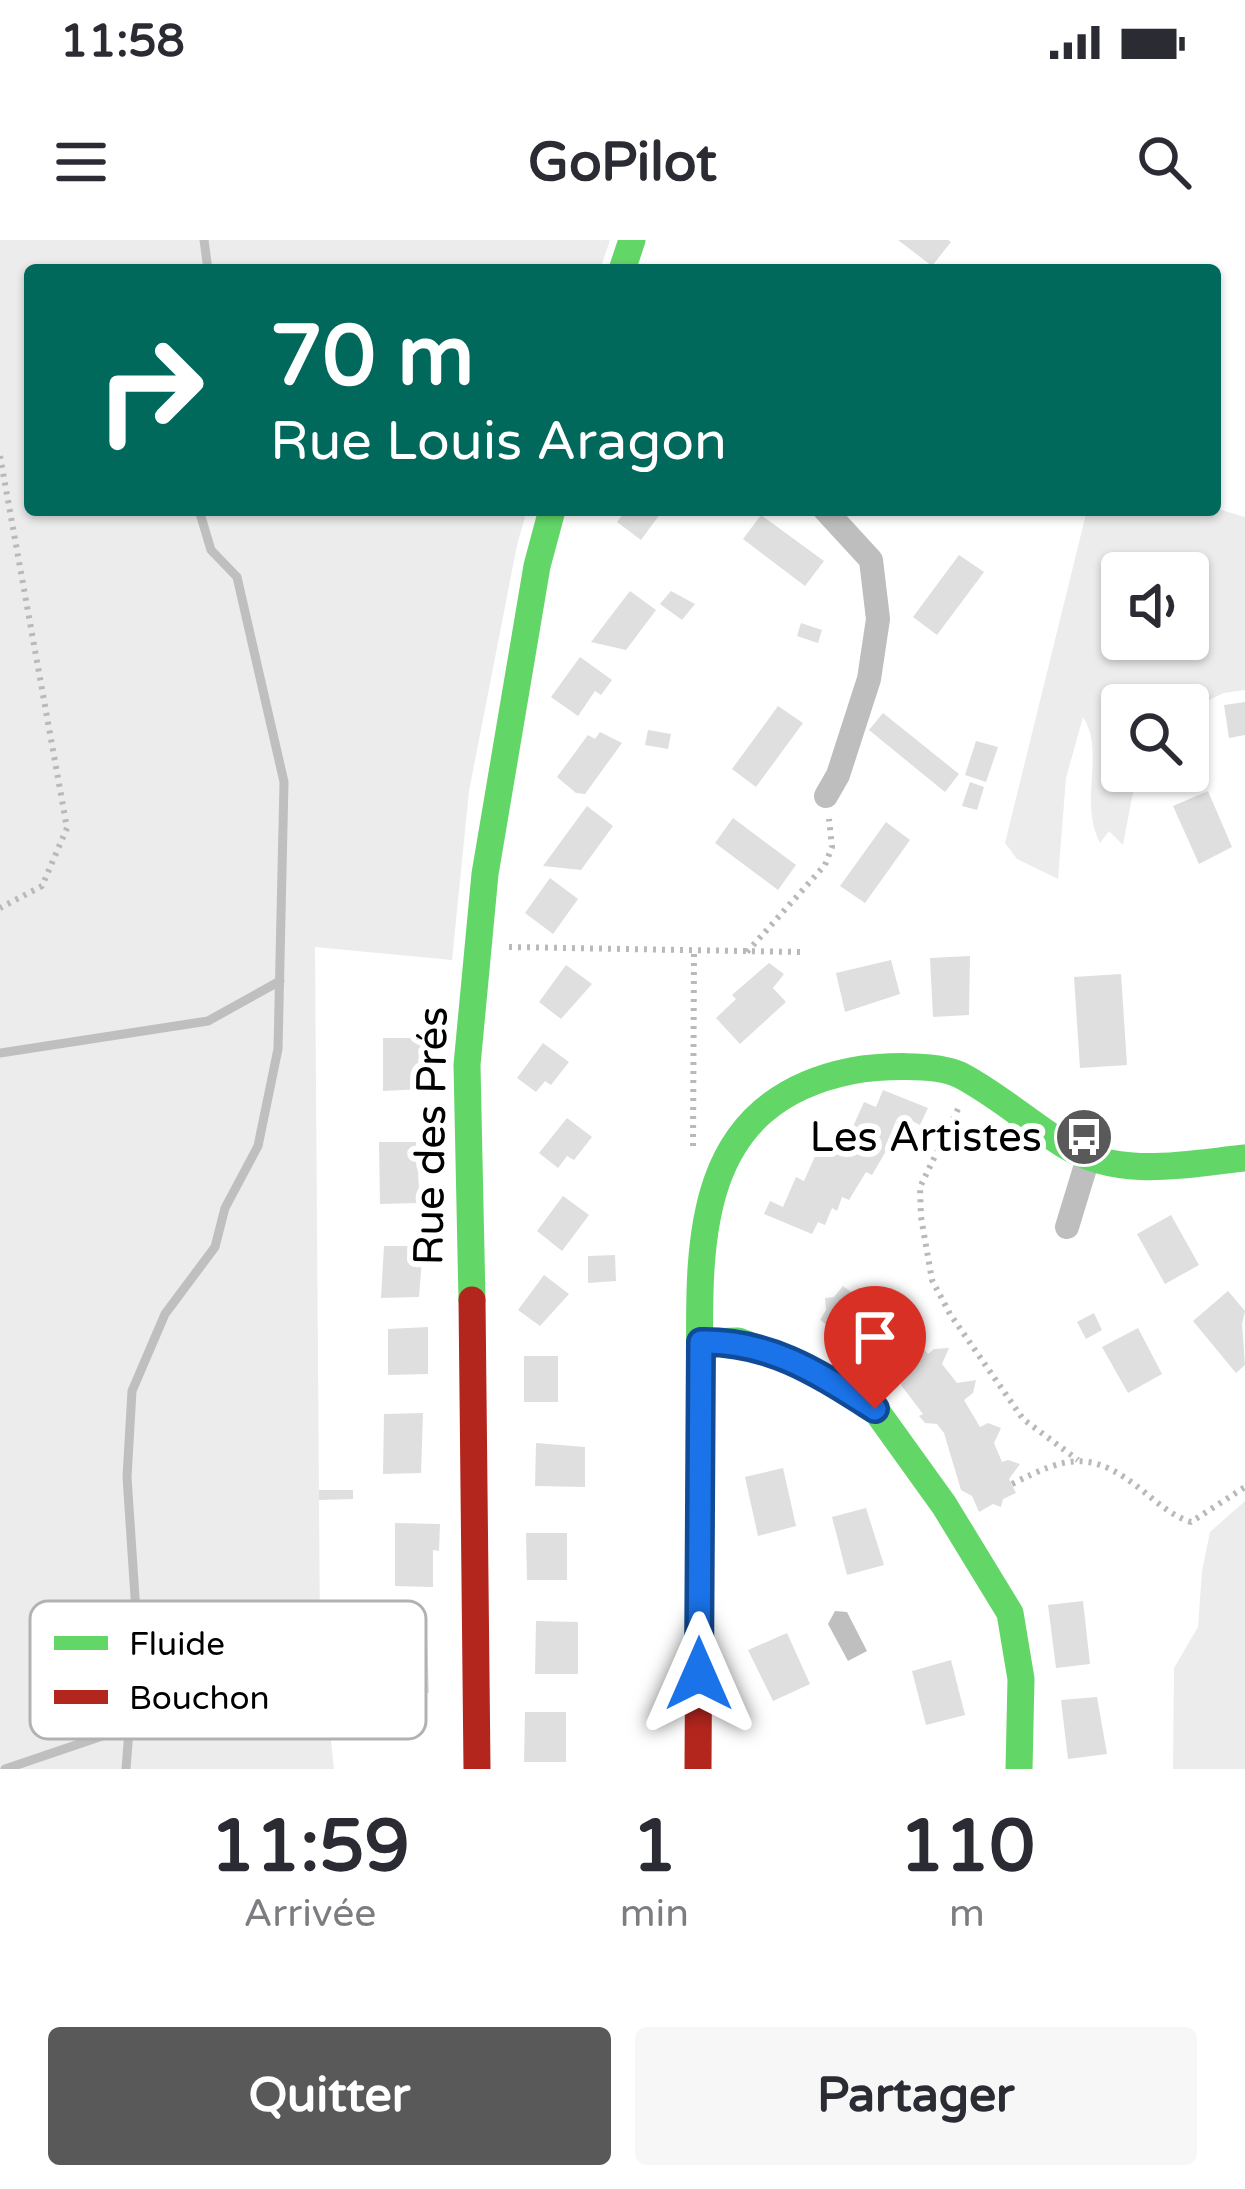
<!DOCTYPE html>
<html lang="fr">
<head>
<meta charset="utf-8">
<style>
  body { margin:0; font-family:"Varela Round",sans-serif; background:#f7f7f7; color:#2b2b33; height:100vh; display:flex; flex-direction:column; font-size:45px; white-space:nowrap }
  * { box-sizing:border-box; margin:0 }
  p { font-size:39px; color:#7c7c81 }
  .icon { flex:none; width:66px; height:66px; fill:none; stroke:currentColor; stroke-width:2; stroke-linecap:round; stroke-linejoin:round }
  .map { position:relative; height:1529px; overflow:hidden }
  .details { display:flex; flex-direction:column; background:#fff; flex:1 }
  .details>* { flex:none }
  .guide { position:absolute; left:24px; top:24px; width:1197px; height:252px; border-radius:12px; box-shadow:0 3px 9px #0004; background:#00695c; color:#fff; overflow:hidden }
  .tools { position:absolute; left:1101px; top:312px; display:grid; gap:24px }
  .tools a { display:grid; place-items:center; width:108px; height:108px; border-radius:12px; background:#fff; box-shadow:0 3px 9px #0004; font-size:60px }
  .pin { position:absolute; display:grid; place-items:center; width:102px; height:102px; color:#fff; margin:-123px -51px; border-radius:50% 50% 50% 0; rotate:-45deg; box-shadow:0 0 12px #0007 }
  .pin .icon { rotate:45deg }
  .me { position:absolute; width:132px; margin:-66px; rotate:0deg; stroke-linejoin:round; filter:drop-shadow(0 0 9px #0008) }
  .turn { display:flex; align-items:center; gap:42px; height:252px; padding:0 48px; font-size:54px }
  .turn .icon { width:156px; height:156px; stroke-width:2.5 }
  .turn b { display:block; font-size:84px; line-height:102px }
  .eta { display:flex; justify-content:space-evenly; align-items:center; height:204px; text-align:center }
  .eta b { font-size:72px; font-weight:700; line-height:84px }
  .button { display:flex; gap:24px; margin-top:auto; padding:24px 48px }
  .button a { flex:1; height:138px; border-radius:12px; background:#595959; color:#fff; font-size:48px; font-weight:700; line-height:138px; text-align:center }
  .button a+a { background:#f7f7f7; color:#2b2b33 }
  .status { display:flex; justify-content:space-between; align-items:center; height:84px; padding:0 60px; background:#fff; direction:ltr }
  .status svg { height:33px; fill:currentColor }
  header { display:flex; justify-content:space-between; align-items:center; height:156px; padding:0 48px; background:#fff; font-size:54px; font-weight:700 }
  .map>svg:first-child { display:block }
</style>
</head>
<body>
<div class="status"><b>11:58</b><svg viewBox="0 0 49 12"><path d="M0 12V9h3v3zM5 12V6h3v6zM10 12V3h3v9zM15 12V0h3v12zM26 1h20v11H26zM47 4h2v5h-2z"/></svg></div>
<header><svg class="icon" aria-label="menu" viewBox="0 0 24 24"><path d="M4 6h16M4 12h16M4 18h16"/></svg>GoPilot<svg class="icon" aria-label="search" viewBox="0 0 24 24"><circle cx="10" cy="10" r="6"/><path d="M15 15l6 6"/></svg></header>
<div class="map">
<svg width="1245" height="1529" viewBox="0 0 1245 1529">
  <rect width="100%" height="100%" fill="#fff"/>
  <!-- green -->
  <g fill="#ececec" fill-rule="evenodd">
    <path d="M0,0H610L600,30H30V270H527L517,305L469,551L452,720L315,707L320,1398L334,1529H0Z"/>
    <path d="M1215,268L1245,277V450L1224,453L1188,470V465H1122V531H1137L1123,605L1109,591L1100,603C1078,560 1106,513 1083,477L1066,538L1058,639L1017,619L1005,603L1087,270ZM1188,333V399H1122V333Z"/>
    <path d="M1245,1261V1529H1173L1174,1428L1198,1387L1202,1331L1210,1292Z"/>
  </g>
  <!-- water -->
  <path fill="#bfbfbf" d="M835,1371L847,1372L867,1411L848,1421L828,1384Z"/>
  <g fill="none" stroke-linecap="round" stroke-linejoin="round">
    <!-- stream -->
    <g stroke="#bfbfbf" stroke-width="9">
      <path d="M204,0L208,30"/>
      <path d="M0,813L208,781L280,741"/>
      <path d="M5,1529L129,1487"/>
      <path d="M126,1529L137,1387L127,1237L132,1151L165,1074L215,1007L225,968L258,906L278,809L284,542L237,337L211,310L199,270"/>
    </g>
  </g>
  <!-- building -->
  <g fill="#dfdfdf">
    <path d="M898,0H948L951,2L932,26Z"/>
    <path d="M626,270H663L641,300L617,282Z"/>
    <path d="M761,275L824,321L805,346L743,299Z"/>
    <path d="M959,315L984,332L937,395L913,377Z"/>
    <path d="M630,351L656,370L626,410L591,402Z"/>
    <path d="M671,351L695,364L682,380L660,364Z"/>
    <path d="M801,383L822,390L818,403L797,396Z"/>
    <path d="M580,417L612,440L601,455L595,451L578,476L551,457Z"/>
    <path d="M1245,462V495L1229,498L1224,465Z"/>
    <path d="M778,466L803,483L756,547L732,529Z"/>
    <path d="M883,473L959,534L945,552L869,490Z"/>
    <path d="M648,490L671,494L668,509L645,505Z"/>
    <path d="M600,492L622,503L585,554L576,553L557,537L588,495L595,499Z"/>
    <path d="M976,501L998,507L986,542L965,535Z"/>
    <path d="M970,542L984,547L977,570L962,566Z"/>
    <path d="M1208,551L1232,607L1199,624L1173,566Z"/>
    <path d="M587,566L613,586L581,630L543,626Z"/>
    <path d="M733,578L796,625L778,650L715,603Z"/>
    <path d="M886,582L910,600L865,663L840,646Z"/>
    <path d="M550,638L578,659L553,694L525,673Z"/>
    <path d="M970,716L969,775L933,777L930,718Z"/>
    <path d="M891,720L900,754L845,772L836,733Z"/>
    <path d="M769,723L784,734L773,748L786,762L740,804L716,778L736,759L732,755Z"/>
    <path d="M566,725L592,744L561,779L539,762Z"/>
    <path d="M1121,734L1127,825L1080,828L1074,737Z"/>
    <path d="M383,798H421L422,849L383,851Z"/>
    <path d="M543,803L569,822L551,845L545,841L536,852L517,838Z"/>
    <path d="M883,850L928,868L920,885L912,881L895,910L889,906L872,935L866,932L849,960L842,957L837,971L832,968L825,985L818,982L812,994L764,974L770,961L783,967L796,937L804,941L817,912L828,917L841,887L851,891L864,862L876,867Z"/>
    <path d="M567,878L592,897L574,920L567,916L558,928L539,913Z"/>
    <path d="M379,902H416L420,963L380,964Z"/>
    <path d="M563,956L589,975L562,1011L537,991Z"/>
    <path d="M1171,975L1199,1025L1165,1044L1137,994Z"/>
    <path d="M384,1006H423L419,1057L381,1058Z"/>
    <path d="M615,1015L616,1041L588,1043V1016Z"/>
    <path d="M544,1035L569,1054L540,1086L518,1070Z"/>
    <path d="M843,1046L855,1055L859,1049L870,1048V1065L890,1078L905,1072L908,1084L903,1092L917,1100L928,1114L934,1109L949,1108L942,1124L957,1143L976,1140L973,1153L964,1160L980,1187L988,1183L1001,1188L994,1203L1002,1222L1008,1220L1020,1224L1009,1239L1016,1253L1003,1259L1001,1267L993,1264L979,1272L972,1256L961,1250L944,1193L937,1184L925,1183L919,1176L923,1174L901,1145L902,1136L884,1121L878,1124L848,1104L845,1108L837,1102L834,1090L820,1080L826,1070L825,1058L834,1057Z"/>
    <path d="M1228,1051L1245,1071L1242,1084L1245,1125L1236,1133L1193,1081Z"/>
    <path d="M1094,1073L1102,1090L1086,1099L1077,1082Z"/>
    <path d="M428,1087V1134L388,1135V1089Z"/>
    <path d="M1138,1088L1162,1134L1128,1153L1102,1107Z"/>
    <rect x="524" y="1116" width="34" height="46"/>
    <path d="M423,1173L421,1233L383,1234L384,1174Z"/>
    <path d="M536,1203L585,1207V1247L535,1246Z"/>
    <path d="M783,1228L796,1286L758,1296L745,1237Z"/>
    <path d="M319,1250H353V1259L319,1260Z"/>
    <path d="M866,1268L884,1325L847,1335L832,1277Z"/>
    <path d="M395,1283L440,1284L439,1311L433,1310V1347L395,1346Z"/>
    <path d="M526,1293H567V1340H527Z"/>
    <path d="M1083,1361L1090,1424L1056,1428L1048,1365Z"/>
    <path d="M536,1381L578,1382V1434H535Z"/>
    <path d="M787,1393L810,1444L773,1461L748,1410Z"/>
    <path d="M391,1397L427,1399L429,1453L389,1452Z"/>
    <path d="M951,1420L965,1475L926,1485L912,1431Z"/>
    <path d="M1097,1457L1107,1514L1068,1519L1061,1460Z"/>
    <path d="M525,1472H566V1522H524Z"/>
  </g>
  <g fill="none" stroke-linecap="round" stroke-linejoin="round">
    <!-- path -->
    <g stroke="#b9b9b9" stroke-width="6" stroke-dasharray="3 6" stroke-linecap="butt">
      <path d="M0,216L67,588L42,646L0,668"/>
      <path d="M509,707L800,712"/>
      <path d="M747,712L825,625L832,607L829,579"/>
      <path d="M958,869L920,947L921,977L932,1040L950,1074L1023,1179L1078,1220"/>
      <path d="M693,906L694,712"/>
      <path d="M1012,1244C1067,1216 1091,1209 1143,1251C1158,1263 1172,1276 1191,1282L1245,1247"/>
    </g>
    <!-- street -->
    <g stroke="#bebebe" stroke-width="24">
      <path d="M825,270L871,320L878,379L869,439L838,535L826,556"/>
      <path d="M1067,987L1089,915"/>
    </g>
    <!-- fast -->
    <g stroke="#63d668" stroke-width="27">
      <path d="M622,30L632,0"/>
      <path d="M472,1060L467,825L485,634L537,326L552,270"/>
      <path d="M701,1102L738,1101L807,1127L875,1169L944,1265L1010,1373L1021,1439L1019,1529"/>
      <path d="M700,1167C701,1030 678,866 851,831C878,826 935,823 960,835C997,854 1030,884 1066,906C1120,939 1186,924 1245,918"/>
    </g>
    <!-- jam -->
    <g stroke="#b3261e" stroke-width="27">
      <path d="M472,1060L477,1529"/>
      <path d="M698,1529L700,1167"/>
    </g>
  </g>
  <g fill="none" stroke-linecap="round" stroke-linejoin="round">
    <!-- route casing -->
    <g stroke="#114b97" stroke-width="30">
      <path id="route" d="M699,1434L701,1102C771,1101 818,1133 875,1169"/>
    </g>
    <!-- route -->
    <use href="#route" stroke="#1a73e8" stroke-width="21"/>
  </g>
  <!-- icons -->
  <defs>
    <g id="bus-disc" transform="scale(3)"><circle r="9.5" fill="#595959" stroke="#fff"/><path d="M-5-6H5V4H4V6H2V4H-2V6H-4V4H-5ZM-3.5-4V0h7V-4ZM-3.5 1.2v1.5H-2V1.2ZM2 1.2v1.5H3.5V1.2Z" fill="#fff"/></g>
  </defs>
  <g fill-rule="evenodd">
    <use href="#bus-disc" x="1084" y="897"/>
  </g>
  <g text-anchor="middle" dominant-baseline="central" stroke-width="12" stroke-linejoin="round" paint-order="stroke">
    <!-- street labels -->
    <g font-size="42" fill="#000" stroke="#fff">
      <text transform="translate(431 896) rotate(-89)">Rue des Prés</text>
    </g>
    <!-- poi labels -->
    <g font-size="42" fill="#000" stroke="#fff" text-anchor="end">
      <text x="1042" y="897">Les Artistes</text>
    </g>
  </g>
  <!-- legend -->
  <rect x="30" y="1361" width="396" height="138" rx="18" fill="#fff" stroke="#b2b2b2" stroke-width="3"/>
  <rect x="54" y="1396" width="54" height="14" fill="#63d668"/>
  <rect x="54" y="1450" width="54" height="14" fill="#b3261e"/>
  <g font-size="33" fill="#000">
    <text x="129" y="1415">Fluide</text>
    <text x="129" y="1469">Bouchon</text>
  </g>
</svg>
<div class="tools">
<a><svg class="icon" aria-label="sound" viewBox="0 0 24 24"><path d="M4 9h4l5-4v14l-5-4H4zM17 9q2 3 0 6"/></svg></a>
<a><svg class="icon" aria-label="search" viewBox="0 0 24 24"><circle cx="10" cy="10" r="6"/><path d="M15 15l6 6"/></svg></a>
</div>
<div class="pin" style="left:875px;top:1169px;background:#d93025"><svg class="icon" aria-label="arrive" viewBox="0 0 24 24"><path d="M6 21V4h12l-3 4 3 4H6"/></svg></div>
<svg class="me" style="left:699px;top:1434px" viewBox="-20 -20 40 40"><path d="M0-17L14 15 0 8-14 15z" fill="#1a73e8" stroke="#fff" stroke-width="4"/></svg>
<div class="guide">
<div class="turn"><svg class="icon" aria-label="right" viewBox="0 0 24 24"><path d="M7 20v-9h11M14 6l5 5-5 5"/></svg><div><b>70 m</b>Rue Louis Aragon</div></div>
</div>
</div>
<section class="details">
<div class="eta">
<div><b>11:59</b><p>Arrivée</p></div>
<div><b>1</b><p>min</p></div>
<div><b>110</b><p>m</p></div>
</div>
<div class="button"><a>Quitter</a><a>Partager</a></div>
</section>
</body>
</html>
